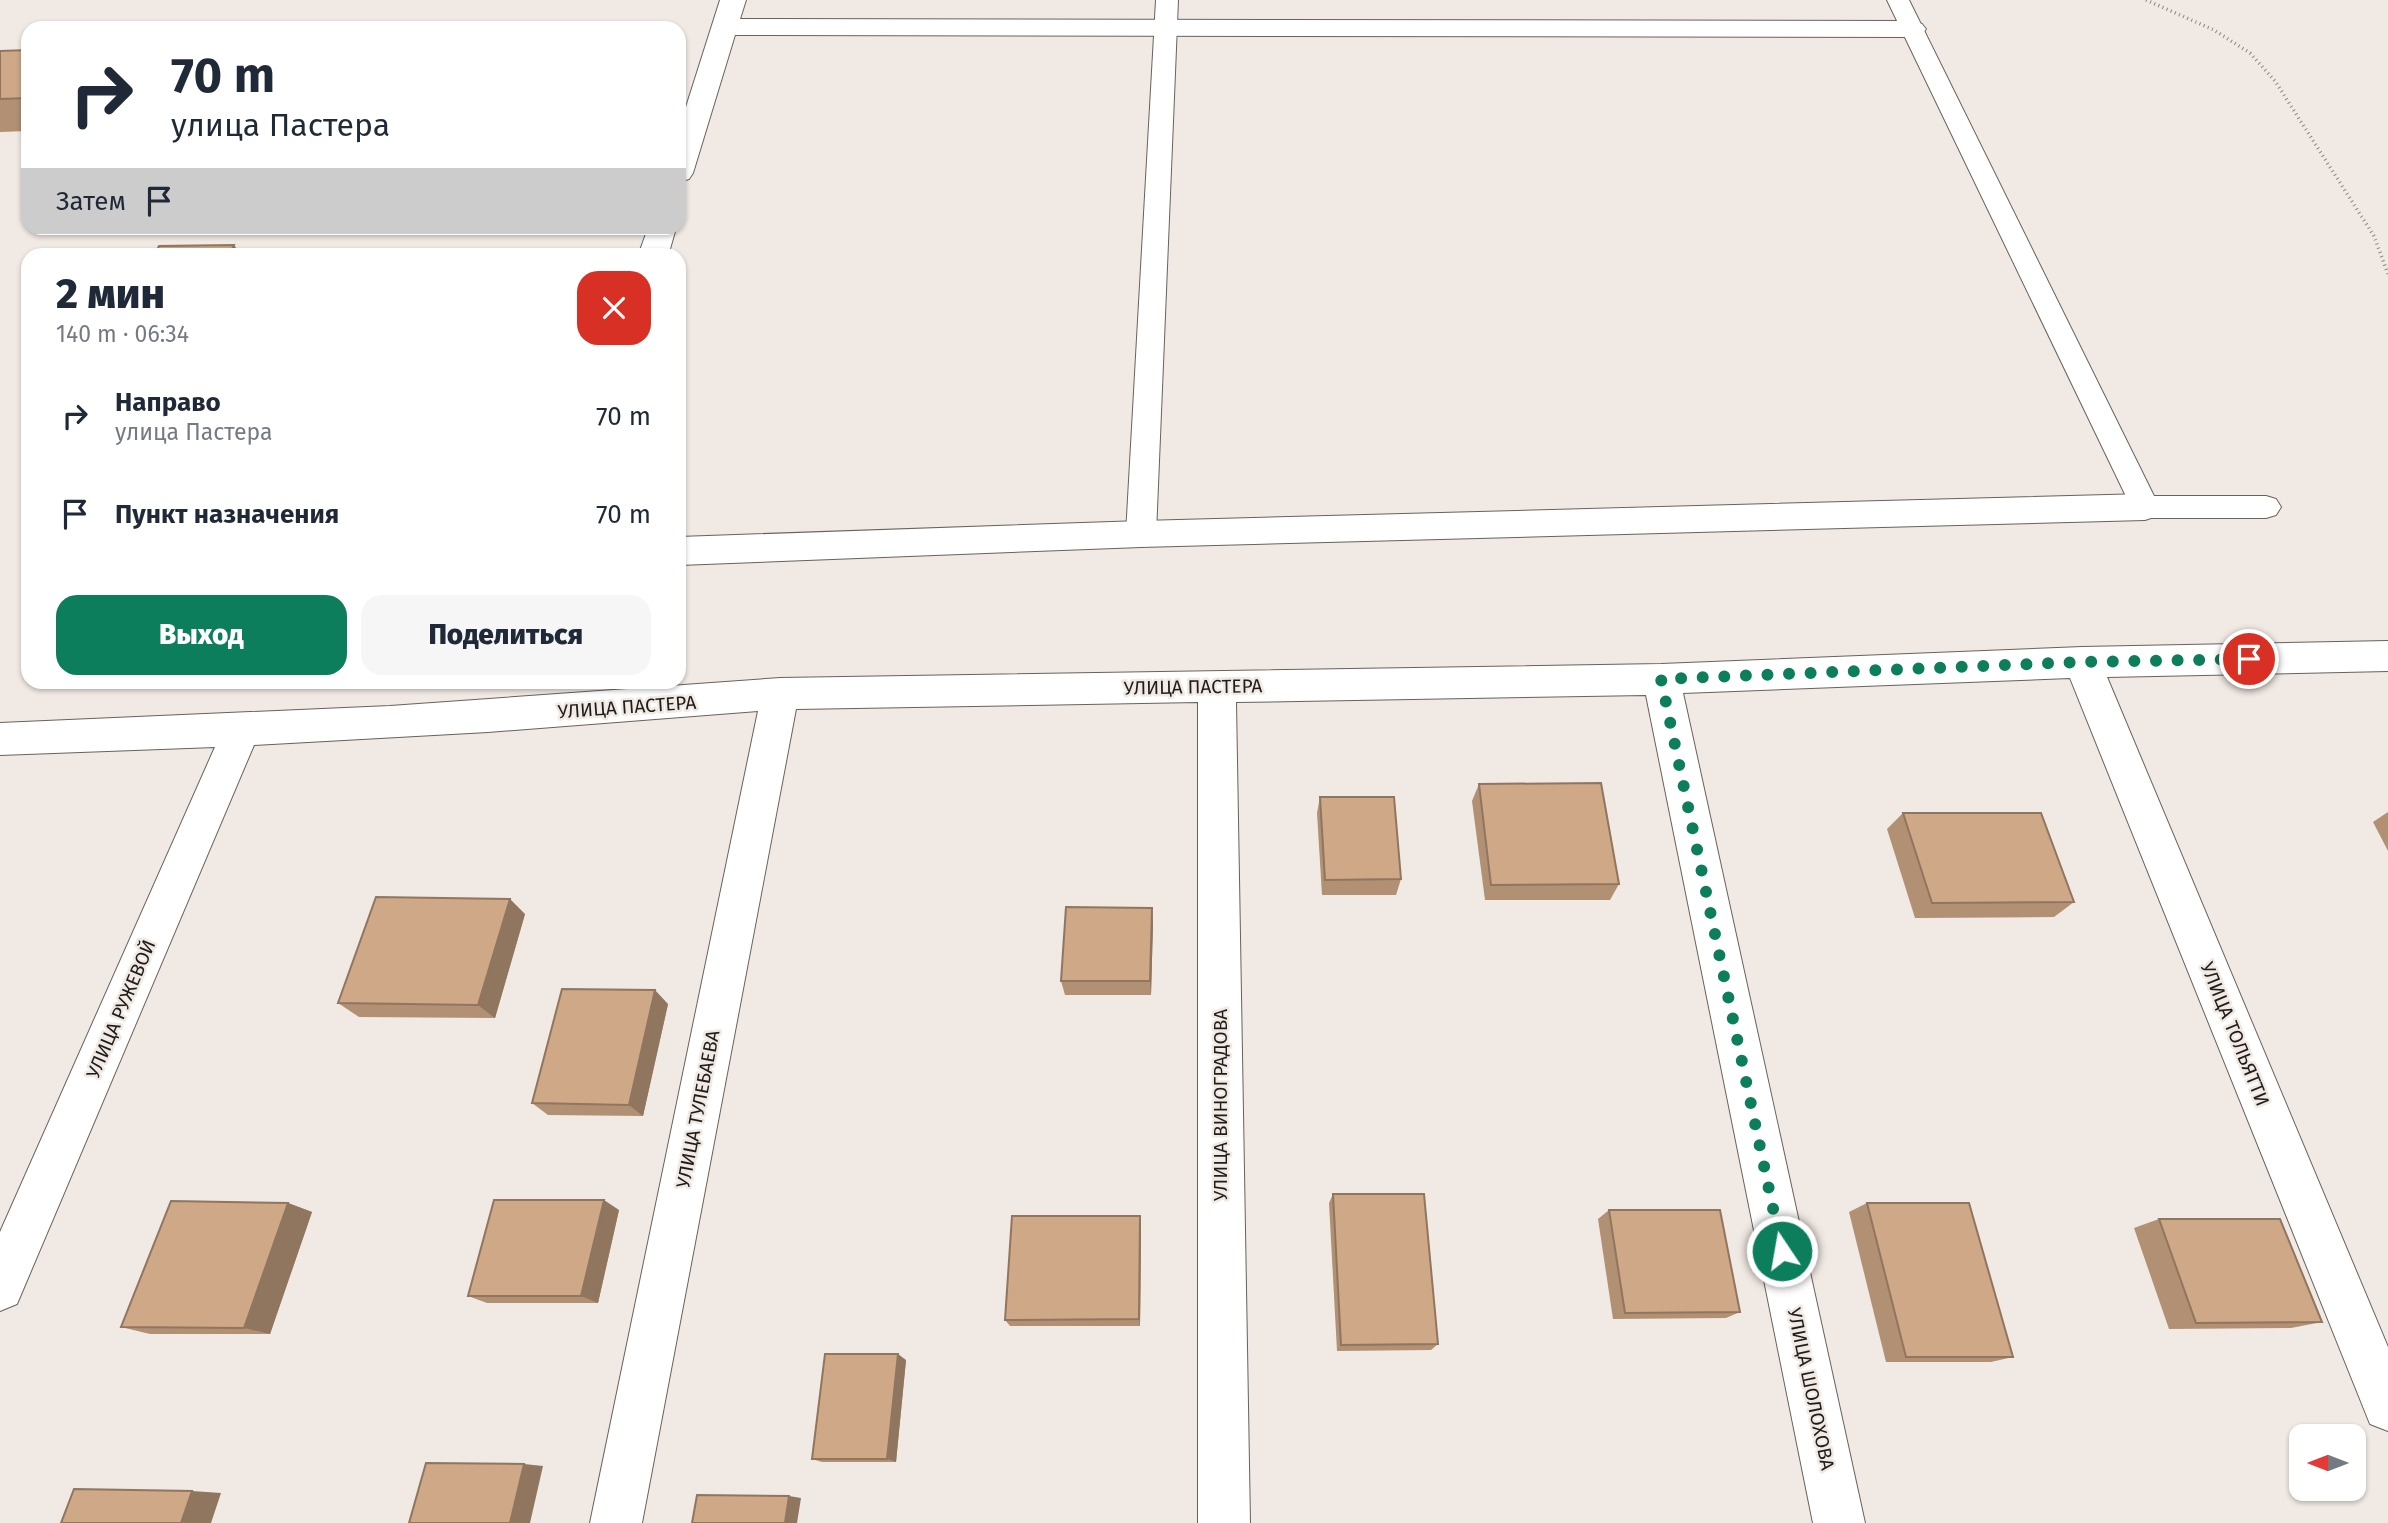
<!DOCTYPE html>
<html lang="ru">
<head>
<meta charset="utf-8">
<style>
  body { margin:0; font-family:"Fira Sans",sans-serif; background:#f6f6f7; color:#1f2937; height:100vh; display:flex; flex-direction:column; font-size:26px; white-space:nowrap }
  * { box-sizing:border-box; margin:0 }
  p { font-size:23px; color:#747a83 }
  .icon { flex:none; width:38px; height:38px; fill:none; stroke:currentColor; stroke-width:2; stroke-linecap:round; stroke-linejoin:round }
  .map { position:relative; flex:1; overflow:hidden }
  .panel { position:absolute; left:21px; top:248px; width:665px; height:441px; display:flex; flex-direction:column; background:#fff; border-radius:21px; box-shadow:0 2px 5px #0004 }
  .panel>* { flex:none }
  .banner { position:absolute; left:21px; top:21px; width:665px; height:214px; border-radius:21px; box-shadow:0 2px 5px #0004; background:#fff; color:#1f2937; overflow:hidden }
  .needle { width:46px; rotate:270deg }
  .controls { position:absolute; left:2289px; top:1424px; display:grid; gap:14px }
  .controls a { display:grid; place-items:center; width:77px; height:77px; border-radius:14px; background:#fff; box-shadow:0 2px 5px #0004; font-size:35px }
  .pin { position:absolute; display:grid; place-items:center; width:60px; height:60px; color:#fff; margin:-30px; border:4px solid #fff; border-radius:50%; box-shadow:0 2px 7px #0007 }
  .me { position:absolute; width:77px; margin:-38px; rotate:348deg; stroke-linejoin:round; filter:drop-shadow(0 0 5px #0008) }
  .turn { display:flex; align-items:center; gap:24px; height:147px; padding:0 35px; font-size:32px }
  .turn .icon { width:91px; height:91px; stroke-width:2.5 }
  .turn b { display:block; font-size:49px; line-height:60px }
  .then { display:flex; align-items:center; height:66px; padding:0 35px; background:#0003; gap:14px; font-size:26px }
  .round { display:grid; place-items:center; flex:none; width:74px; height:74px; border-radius:21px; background:#f6f6f7 }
  .headline { display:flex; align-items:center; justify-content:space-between; height:119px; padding:0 35px }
  h1 { font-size:42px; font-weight:800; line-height:52px }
  .action { display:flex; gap:14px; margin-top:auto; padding:14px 35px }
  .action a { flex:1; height:80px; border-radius:21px; background:#0c7e5b; color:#fff; font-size:28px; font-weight:800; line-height:80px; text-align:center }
  .action a+a { background:#f6f6f7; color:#1f2937 }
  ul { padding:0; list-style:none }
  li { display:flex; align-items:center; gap:21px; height:98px; padding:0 35px }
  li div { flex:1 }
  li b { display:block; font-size:26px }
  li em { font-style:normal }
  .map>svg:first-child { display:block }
</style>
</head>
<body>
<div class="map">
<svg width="2388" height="1523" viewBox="0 0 2388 1523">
  <rect width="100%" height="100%" fill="#f1e9e3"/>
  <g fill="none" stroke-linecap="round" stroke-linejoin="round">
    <!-- service casing -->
    <g stroke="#69615c" stroke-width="2">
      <g id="service">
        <path d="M1156,0H1178L1156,534L1152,542L1141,545L1130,542L1126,534Z"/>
        <path d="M1887,0H1909L2154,496H2266L2276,499L2281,507L2276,515L2266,518H2145L2135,515Z"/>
      </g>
    </g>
    <!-- minor casing -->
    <g stroke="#69615c" stroke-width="2">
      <g id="minor">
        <path d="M720,0H746L740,19L1913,21L1922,24L1926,29L1922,34L1913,37L735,35L693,173L689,179L679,182V129Z"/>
        <path d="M648,228H676L668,256H638Z"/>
        <path d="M2145,494L2157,498L2162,507L2157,516L2145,520L1141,547L679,565V537L1141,521Z"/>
        <path d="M2388,641V671L2107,677L2388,1347V1431L2370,1424L2070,678L1683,693L1865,1523H1813L1646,695L1236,702L1250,1523H1198V702L796,709L642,1523H590L758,711L488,732L254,745L17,1304L0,1311V1232L215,747L0,755V723L390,706L780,678L1661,664L2082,647Z"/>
      </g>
    </g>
    <!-- path -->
    <path stroke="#8d8783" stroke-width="3.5" stroke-dasharray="1 3.5" stroke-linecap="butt" d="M2146,0L2214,30L2250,53L2275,81L2374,236L2388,274"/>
    <!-- service -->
    <use href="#service" fill="#fff" fill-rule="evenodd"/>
    <!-- minor -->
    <use href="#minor" fill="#fff" fill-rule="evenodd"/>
  </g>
  <!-- wall -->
  <g fill="#b19074">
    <path d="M28,50V131L0,132V51Z"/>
    <path d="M1479,784L1619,884L1610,900H1485L1472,801Z"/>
    <path d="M1320,797L1401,879L1396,895H1322L1317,813Z"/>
    <path d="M2388,812V851L2373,822Z"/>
    <path d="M1903,813L2074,902L2054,917L1915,918L1887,829Z"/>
    <path d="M1152,908L1153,923L1151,995H1065L1061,981Z"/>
    <path d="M525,914L495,1018L359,1017L338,1003Z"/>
    <path d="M668,1004L643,1116L548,1115L532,1103Z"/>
    <path d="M1333,1194L1438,1344L1431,1350L1337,1351L1329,1203Z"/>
    <path d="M288,1203L312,1212L270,1334H150L121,1327Z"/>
    <path d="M1867,1203L2013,1357L1991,1362H1886L1849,1212Z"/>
    <path d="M619,1210L598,1303H487L468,1296Z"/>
    <path d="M1609,1210L1740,1312L1726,1318L1613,1319L1598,1219Z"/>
    <path d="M2159,1219L2322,1322L2291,1328L2169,1329L2134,1228Z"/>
    <path d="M1141,1225L1140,1326H1010L1005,1320Z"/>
    <path d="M906,1360L896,1462H822L812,1459Z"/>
  </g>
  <!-- shaded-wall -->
  <g fill="#90765e">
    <path d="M234,245L242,256H229Z"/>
    <path d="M510,899L525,914L495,1018L478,1005Z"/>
    <path d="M1152,908L1153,923L1151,995L1150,981Z"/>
    <path d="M655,990L668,1004L643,1116L629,1105Z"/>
    <path d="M604,1200L619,1210L598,1303L581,1296Z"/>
    <path d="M288,1203L312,1212L270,1334L244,1328Z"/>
    <path d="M1140,1216L1141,1225L1140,1326L1139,1319Z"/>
    <path d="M898,1354L906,1360L896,1462L887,1459Z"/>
    <path d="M524,1464L543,1466L530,1523H510Z"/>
    <path d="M192,1491L221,1493L211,1523H181Z"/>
    <path d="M789,1496L801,1498L797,1523H785Z"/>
  </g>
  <!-- building -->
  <g fill="#cea887" stroke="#90765e" stroke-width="2">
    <path d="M28,50V98L0,99V51Z"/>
    <path d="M234,245L229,256H154L159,246Z"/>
    <path d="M1601,783L1619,884L1491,885L1479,784Z"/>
    <path d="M1320,797H1394L1401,879L1325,880Z"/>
    <path d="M1903,813H2041L2074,902L1932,903Z"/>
    <path d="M376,897L510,899L478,1005L338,1003Z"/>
    <path d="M1066,907L1152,908L1150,981H1061Z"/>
    <path d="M562,989L655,990L629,1105L532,1103Z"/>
    <path d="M1333,1194H1424L1438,1344L1341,1345Z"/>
    <path d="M494,1200H604L581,1296H468Z"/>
    <path d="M171,1201L288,1203L244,1328L121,1327Z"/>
    <path d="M1867,1203H1969L2013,1357H1906Z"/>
    <path d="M1609,1210H1720L1740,1312L1625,1313Z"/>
    <path d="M1012,1216H1140L1139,1319L1005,1320Z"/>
    <path d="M2159,1219H2280L2322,1322L2196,1323Z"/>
    <path d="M825,1354H898L887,1459H812Z"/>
    <path d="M426,1463L524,1464L510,1523H409Z"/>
    <path d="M74,1489L192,1491L181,1523H61Z"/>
    <path d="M697,1495L789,1496L785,1523H692Z"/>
  </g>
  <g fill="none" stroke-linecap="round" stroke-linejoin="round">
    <!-- route -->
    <path stroke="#0c7e5b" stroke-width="12" stroke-dasharray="0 21.6" d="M1782,1251L1661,679L2081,662L2249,659"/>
  </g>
  <g text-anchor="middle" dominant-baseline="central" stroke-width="5" stroke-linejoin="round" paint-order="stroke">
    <!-- street labels -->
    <g font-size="19" fill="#1f1c1a" stroke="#f1e9e3">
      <text transform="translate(1193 687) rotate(-1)">УЛИЦА ПАСТЕРА</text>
      <text transform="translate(627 707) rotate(-4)">УЛИЦА ПАСТЕРА</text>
      <text transform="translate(121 1009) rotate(-67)">УЛИЦА РУЖЕВОЙ</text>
      <text transform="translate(2235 1034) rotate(68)">УЛИЦА ТОЛЬЯТТИ</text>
      <text transform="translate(1220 1105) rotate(-90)">УЛИЦА ВИНОГРАДОВА</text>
      <text transform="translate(698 1109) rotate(-79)">УЛИЦА ТУЛЕБАЕВА</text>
      <text transform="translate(1811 1389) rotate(78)">УЛИЦА ШОЛОХОВА</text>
    </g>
  </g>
</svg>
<div class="controls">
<a><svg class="needle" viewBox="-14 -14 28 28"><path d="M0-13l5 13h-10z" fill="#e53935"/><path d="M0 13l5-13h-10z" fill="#747a83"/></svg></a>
</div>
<div class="pin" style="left:2249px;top:659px;background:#d93025"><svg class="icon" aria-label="arrive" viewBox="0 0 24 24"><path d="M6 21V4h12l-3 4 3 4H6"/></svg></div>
<svg class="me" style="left:1782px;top:1251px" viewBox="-20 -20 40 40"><circle r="17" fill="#0c7e5b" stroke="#fff" stroke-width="3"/><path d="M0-11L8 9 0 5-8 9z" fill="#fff"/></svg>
<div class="banner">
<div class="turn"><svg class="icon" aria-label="right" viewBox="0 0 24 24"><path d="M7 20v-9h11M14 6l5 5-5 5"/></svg><div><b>70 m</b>улица Пастера</div></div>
<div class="then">Затем<svg class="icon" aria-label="arrive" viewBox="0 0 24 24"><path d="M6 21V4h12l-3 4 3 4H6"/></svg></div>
</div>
<section class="panel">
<div class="headline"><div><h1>2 мин</h1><p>140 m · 06:34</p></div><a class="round" style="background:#d93025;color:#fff"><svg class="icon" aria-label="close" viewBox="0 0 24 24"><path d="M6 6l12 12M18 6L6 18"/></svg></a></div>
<ul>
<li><svg class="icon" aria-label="right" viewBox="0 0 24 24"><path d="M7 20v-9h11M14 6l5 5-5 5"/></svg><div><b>Направо</b><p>улица Пастера</p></div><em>70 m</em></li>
<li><svg class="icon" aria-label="arrive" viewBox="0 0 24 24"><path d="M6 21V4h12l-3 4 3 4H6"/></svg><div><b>Пункт назначения</b></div><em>70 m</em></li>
</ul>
<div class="action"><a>Выход</a><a>Поделиться</a></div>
</section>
</div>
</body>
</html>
